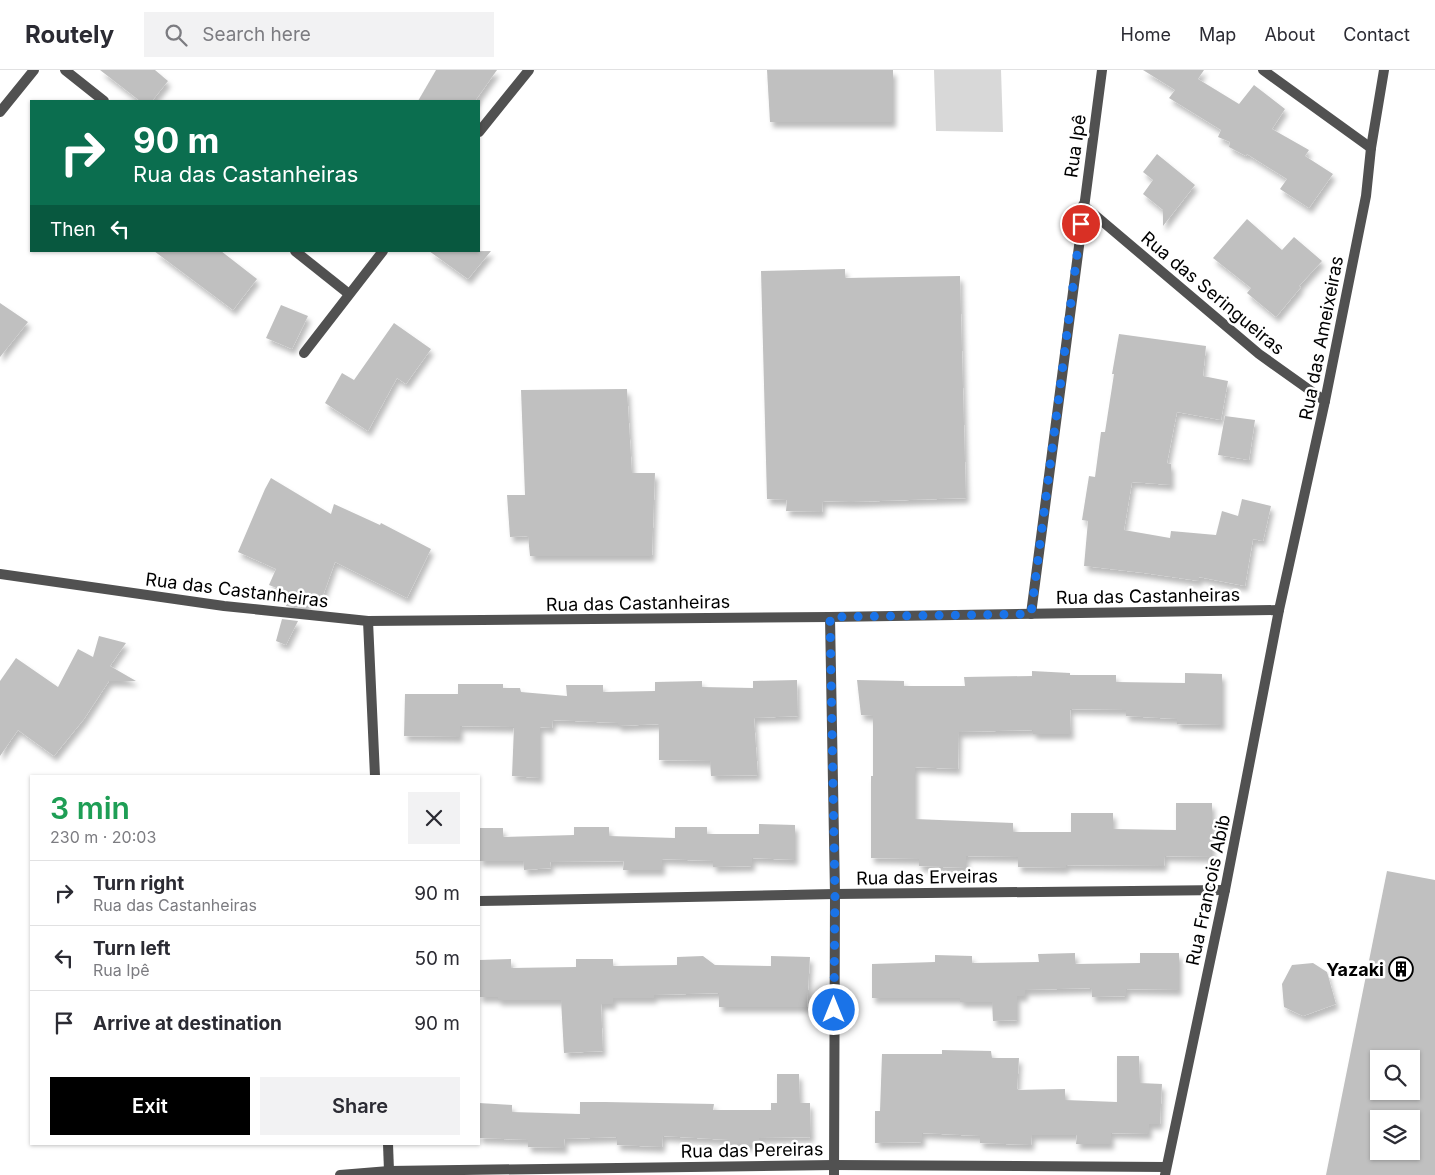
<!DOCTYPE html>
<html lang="en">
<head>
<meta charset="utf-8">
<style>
  body { margin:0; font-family:Inter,sans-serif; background:#f2f2f3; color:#2b2b33; height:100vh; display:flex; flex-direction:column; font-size:19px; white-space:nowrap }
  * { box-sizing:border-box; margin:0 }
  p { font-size:16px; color:#7c7c81 }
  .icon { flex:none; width:28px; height:28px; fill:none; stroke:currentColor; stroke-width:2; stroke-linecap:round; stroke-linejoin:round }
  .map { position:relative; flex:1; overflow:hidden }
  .details { position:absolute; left:30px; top:705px; width:450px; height:370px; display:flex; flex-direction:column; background:#fff; border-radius:0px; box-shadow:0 1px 4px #0004 }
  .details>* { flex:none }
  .banner { position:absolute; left:30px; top:30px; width:450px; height:152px; border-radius:0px; box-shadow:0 1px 4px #0004; background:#0b6e4f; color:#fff; overflow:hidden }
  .controls { position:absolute; left:1370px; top:980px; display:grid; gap:10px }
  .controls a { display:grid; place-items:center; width:50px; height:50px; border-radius:0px; background:#fff; box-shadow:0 1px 4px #0004; font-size:25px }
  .pin { position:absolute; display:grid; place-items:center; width:42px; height:42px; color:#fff; margin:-21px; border:2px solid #fff; border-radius:50%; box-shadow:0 1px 5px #0007 }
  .me { position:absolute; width:55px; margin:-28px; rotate:0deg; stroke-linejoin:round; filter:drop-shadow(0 0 4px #0008) }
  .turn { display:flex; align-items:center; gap:18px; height:105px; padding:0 20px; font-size:22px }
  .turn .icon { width:65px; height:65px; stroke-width:2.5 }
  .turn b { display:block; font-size:35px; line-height:42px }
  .then { display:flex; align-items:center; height:48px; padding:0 20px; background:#0003; gap:10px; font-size:19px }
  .round { display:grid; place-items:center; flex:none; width:52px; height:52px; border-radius:0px; background:#f2f2f3 }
  .headline { display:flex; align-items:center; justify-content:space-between; height:85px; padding:0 20px }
  h1 { font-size:30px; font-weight:600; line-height:38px; color:#1e9e55 }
  .cta { display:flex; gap:10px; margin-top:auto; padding:10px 20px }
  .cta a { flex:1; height:58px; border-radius:0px; background:#000; color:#fff; font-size:20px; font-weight:600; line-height:58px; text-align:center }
  .cta a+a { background:#f2f2f3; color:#2b2b33 }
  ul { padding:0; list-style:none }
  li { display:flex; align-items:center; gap:15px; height:65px; padding:0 20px; border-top:1px solid #e1e1e2 }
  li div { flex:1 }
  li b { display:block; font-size:19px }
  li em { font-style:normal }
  header { display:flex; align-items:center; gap:30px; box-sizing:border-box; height:70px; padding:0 25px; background:#fff; border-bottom:1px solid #e1e1e2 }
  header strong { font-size:24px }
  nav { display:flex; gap:28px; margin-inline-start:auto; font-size:18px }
  .search { width:350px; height:45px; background:#f2f2f3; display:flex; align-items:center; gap:12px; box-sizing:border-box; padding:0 18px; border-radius:0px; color:#7c7c81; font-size:19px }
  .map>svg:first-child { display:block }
</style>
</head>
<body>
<header>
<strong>Routely</strong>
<div class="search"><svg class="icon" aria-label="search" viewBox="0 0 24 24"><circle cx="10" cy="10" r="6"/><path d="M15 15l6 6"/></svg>Search here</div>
<nav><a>Home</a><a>Map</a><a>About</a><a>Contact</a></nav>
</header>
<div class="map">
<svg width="1435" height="1105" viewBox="0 0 1435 1105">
  <defs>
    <filter id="shadow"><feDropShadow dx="3" dy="5.5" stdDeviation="2.5" flood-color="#0004"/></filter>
  </defs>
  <rect width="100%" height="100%" fill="#fff"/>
  <!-- green -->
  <path fill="#d8d8d8" d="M934,0H1001L1003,62L936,61Z"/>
  <!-- building -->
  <g fill="#c0c0c0" fill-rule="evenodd" filter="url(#shadow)">
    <path d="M100,0H155L168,11L152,31H140Z"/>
    <path d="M436,0H497L475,31H418Z"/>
    <path d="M767,0H893V52H770Z"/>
    <path d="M1143,0H1204L1198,9L1239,34L1254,15L1285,39L1272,59L1309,80L1305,86L1333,104L1309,138L1280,119L1287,109L1247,84L1246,86L1229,77L1230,72L1218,67L1221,60L1169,28L1175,20Z"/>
    <path d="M1157,84L1195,115L1163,156V140L1143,124L1153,110L1143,102Z"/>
    <path d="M1247,149L1282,180L1294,167L1322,191L1299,216L1301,217L1276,247L1247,223L1251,218L1213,188Z"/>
    <path d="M154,181H221L257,209L233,240Z"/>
    <path d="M429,181H491L468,209Z"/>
    <path d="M845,199V208L960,206L966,428L851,432L823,431L822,442L786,441L787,430L767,429L761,201Z"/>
    <path d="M0,233L28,252L0,287Z"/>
    <path d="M281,235L308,246L292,279L266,268Z"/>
    <path d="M394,253L431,279L406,314L397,308L368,361L325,333L342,303L354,310Z"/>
    <path d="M1119,264L1206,276L1203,306L1228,311L1221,350L1177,342L1167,393L1171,394V415L1132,412L1124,460L1170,468L1171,461L1216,465L1222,441L1238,446L1242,429L1271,436L1263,471L1253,469L1245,516L1199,507V511L1144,503L1084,496L1088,451L1082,450L1089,406L1095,407L1101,362H1105L1114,304H1112Z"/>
    <path d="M627,319L632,403H655L652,486H530L528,466L510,467L507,425H525L521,320Z"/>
    <path d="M1225,346L1255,350L1249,390L1218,385Z"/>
    <path d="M271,408L331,444L334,434L380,455L381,453L431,479L407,528L335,492L320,534L309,530L305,538L286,536L289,523L269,515L276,499L238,482L265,419Z"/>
    <path d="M282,549L298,551L286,575L276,571Z"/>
    <path d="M99,566L126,573L110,596L136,611H109L84,649L54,686L18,660L0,686V611L16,588L58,617L78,579L93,587Z"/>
    <path d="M1032,601L1070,603V605H1116V612L1185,613V603L1222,604V655L1177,654V649L1126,646V640L1070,639L1071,664H1033V660L959,662L958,699L915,697V749L1013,753V762H1071V743H1113V759L1176,760V733H1212V787L1165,786L1164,796L1066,795V798L1018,797V787L966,786V798L919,796V789L871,788V706H873V646L861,645L857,610L904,611V616H965L964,607L1032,606Z"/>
    <path d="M797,610L798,646L754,648L758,705L711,706L710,691L659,690V654L618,656V653L553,650L552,658L540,657V708L512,706L514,657L460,656V667L404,666L405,624H458V614H503V618H520L521,622L567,626L566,615H603V622L655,621V612L702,611V617L753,618V611Z"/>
    <path d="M759,754L795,755V790L752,788V796L713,797V791L662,789V800H623L624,791L550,792L551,798L524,800L523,791H479V758H503V767L574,765V757H609V766L675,768V757H707V764H759Z"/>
    <path d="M1387,801L1435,810V1105H1326ZM1379,989H1411V1021H1379ZM1379,1049H1411V1081H1379Z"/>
    <path d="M1075,883V894L1140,893V883H1179V920L1126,919V926L1092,927L1091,918L1025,920V926H1017V950L993,951L992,932H960V928H872V894L935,892V885L972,886V893L1039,892L1038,884Z"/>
    <path d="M703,886L715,895L771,896V886L810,887L807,937H719V923L654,925V928H613V934H601L603,981L564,983L561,930H498V927H479V890L511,889V898L576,897V889H613V896L677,895V887Z"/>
    <path d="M1313,893L1327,902L1336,934L1303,946L1284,937L1282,914L1292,895Z"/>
    <path d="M942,980L991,981L992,988H1019L1017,1020L1065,1019V1030L1117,1032V986H1139L1140,1013L1162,1014L1160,1054H1149V1064L1111,1063V1074H1076L1077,1065H1032L1031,1075L980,1073V1066L922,1063V1072L875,1073V1041H880L882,984H942Z"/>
    <path d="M777,1004H799L800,1033H810L811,1067L759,1068V1075H729V1070L663,1066L662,1077L617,1075V1067L564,1069L565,1078L528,1077V1070L479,1068V1033L512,1035V1042L580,1044V1032H605L714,1034L713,1040H771V1033H777Z"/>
  </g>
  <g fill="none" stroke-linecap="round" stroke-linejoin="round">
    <!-- minor -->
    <g stroke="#515151" stroke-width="10">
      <path d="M65,0L104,31"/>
      <path d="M1263,0L1371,78"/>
      <path d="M0,42L34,0"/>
      <path d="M479,62L529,0"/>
      <path d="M1083,135L1259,284L1325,331"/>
      <path d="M295,181L349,224"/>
      <path d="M304,283L383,181"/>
      <path d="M0,504L224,536L368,551L830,547L1279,540"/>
      <path d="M1031,544L1102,0"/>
      <path d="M830,547L835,824L834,1105"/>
      <path d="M368,551L375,706"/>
      <path d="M479,831L835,824L1225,820"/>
      <path d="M388,1074L389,1101"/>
      <path d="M340,1105L389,1101L834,1095L1166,1097"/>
      <path d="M1165,1105L1225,820L1279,540L1325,331L1366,126L1371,78L1384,0"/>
    </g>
  </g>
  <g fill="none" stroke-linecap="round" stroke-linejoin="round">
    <!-- route -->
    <path stroke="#1a73e8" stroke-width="9" stroke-dasharray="0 16.2" d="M834,940L835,824L830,547L1031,544L1081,154"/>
  </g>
  <!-- icons -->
  <defs>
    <g id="building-ring" transform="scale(1.25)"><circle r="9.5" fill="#fff" stroke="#000" stroke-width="1.5"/><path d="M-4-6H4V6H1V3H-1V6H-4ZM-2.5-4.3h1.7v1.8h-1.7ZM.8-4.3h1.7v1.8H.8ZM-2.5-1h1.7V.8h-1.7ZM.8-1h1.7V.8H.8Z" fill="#000"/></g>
  </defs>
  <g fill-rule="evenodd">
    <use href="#building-ring" x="1401" y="899"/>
  </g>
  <g text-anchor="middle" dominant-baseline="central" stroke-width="5" stroke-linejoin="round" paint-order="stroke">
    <!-- street labels -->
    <g font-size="18" fill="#000" stroke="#fff">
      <text transform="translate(1075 76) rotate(-82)">Rua Ipê</text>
      <text transform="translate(1213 223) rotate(40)">Rua das Seringueiras</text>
      <text transform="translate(1321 268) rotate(-79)">Rua das Ameixeiras</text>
      <text transform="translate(237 520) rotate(7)">Rua das Castanheiras</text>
      <text transform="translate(1148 526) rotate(-1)">Rua das Castanheiras</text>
      <text transform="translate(638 533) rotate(-1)">Rua das Castanheiras</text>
      <text transform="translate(927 807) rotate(-1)">Rua das Erveiras</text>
      <text transform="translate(1208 820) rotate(-78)">Rua Francois Abib</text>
      <text transform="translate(752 1080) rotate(-1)">Rua das Pereiras</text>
    </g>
    <!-- poi labels -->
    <g font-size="18" font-weight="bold" fill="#000" stroke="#fff" text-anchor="end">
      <text x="1384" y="899">Yazaki</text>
    </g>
  </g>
</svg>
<div class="controls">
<a><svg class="icon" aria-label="search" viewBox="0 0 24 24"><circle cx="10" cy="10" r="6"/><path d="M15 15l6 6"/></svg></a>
<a><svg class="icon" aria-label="layers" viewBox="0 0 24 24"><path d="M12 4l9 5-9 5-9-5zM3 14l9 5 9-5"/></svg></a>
</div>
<div class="pin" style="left:1081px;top:154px;background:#d93025"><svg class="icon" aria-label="arrive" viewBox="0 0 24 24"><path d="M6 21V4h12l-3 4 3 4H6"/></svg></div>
<svg class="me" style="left:834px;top:940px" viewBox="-20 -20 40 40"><circle r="17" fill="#1a73e8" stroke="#fff" stroke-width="3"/><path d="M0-11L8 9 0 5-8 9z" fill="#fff"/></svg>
<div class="banner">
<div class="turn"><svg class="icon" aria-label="right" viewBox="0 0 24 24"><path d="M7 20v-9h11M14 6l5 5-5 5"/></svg><div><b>90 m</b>Rua das Castanheiras</div></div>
<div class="then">Then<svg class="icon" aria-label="left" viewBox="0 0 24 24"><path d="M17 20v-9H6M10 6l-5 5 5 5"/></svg></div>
</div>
<section class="details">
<div class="headline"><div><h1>3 min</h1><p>230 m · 20:03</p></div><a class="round"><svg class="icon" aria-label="close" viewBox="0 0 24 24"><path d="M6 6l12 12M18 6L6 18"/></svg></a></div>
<ul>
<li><svg class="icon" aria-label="right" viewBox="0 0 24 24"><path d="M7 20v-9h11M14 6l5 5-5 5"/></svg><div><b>Turn right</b><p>Rua das Castanheiras</p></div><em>90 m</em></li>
<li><svg class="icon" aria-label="left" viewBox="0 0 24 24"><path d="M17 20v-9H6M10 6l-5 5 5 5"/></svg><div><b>Turn left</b><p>Rua Ipê</p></div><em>50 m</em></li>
<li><svg class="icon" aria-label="arrive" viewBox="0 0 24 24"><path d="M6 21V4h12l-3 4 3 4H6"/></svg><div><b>Arrive at destination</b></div><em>90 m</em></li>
</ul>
<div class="cta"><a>Exit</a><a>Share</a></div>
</section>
</div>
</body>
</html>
